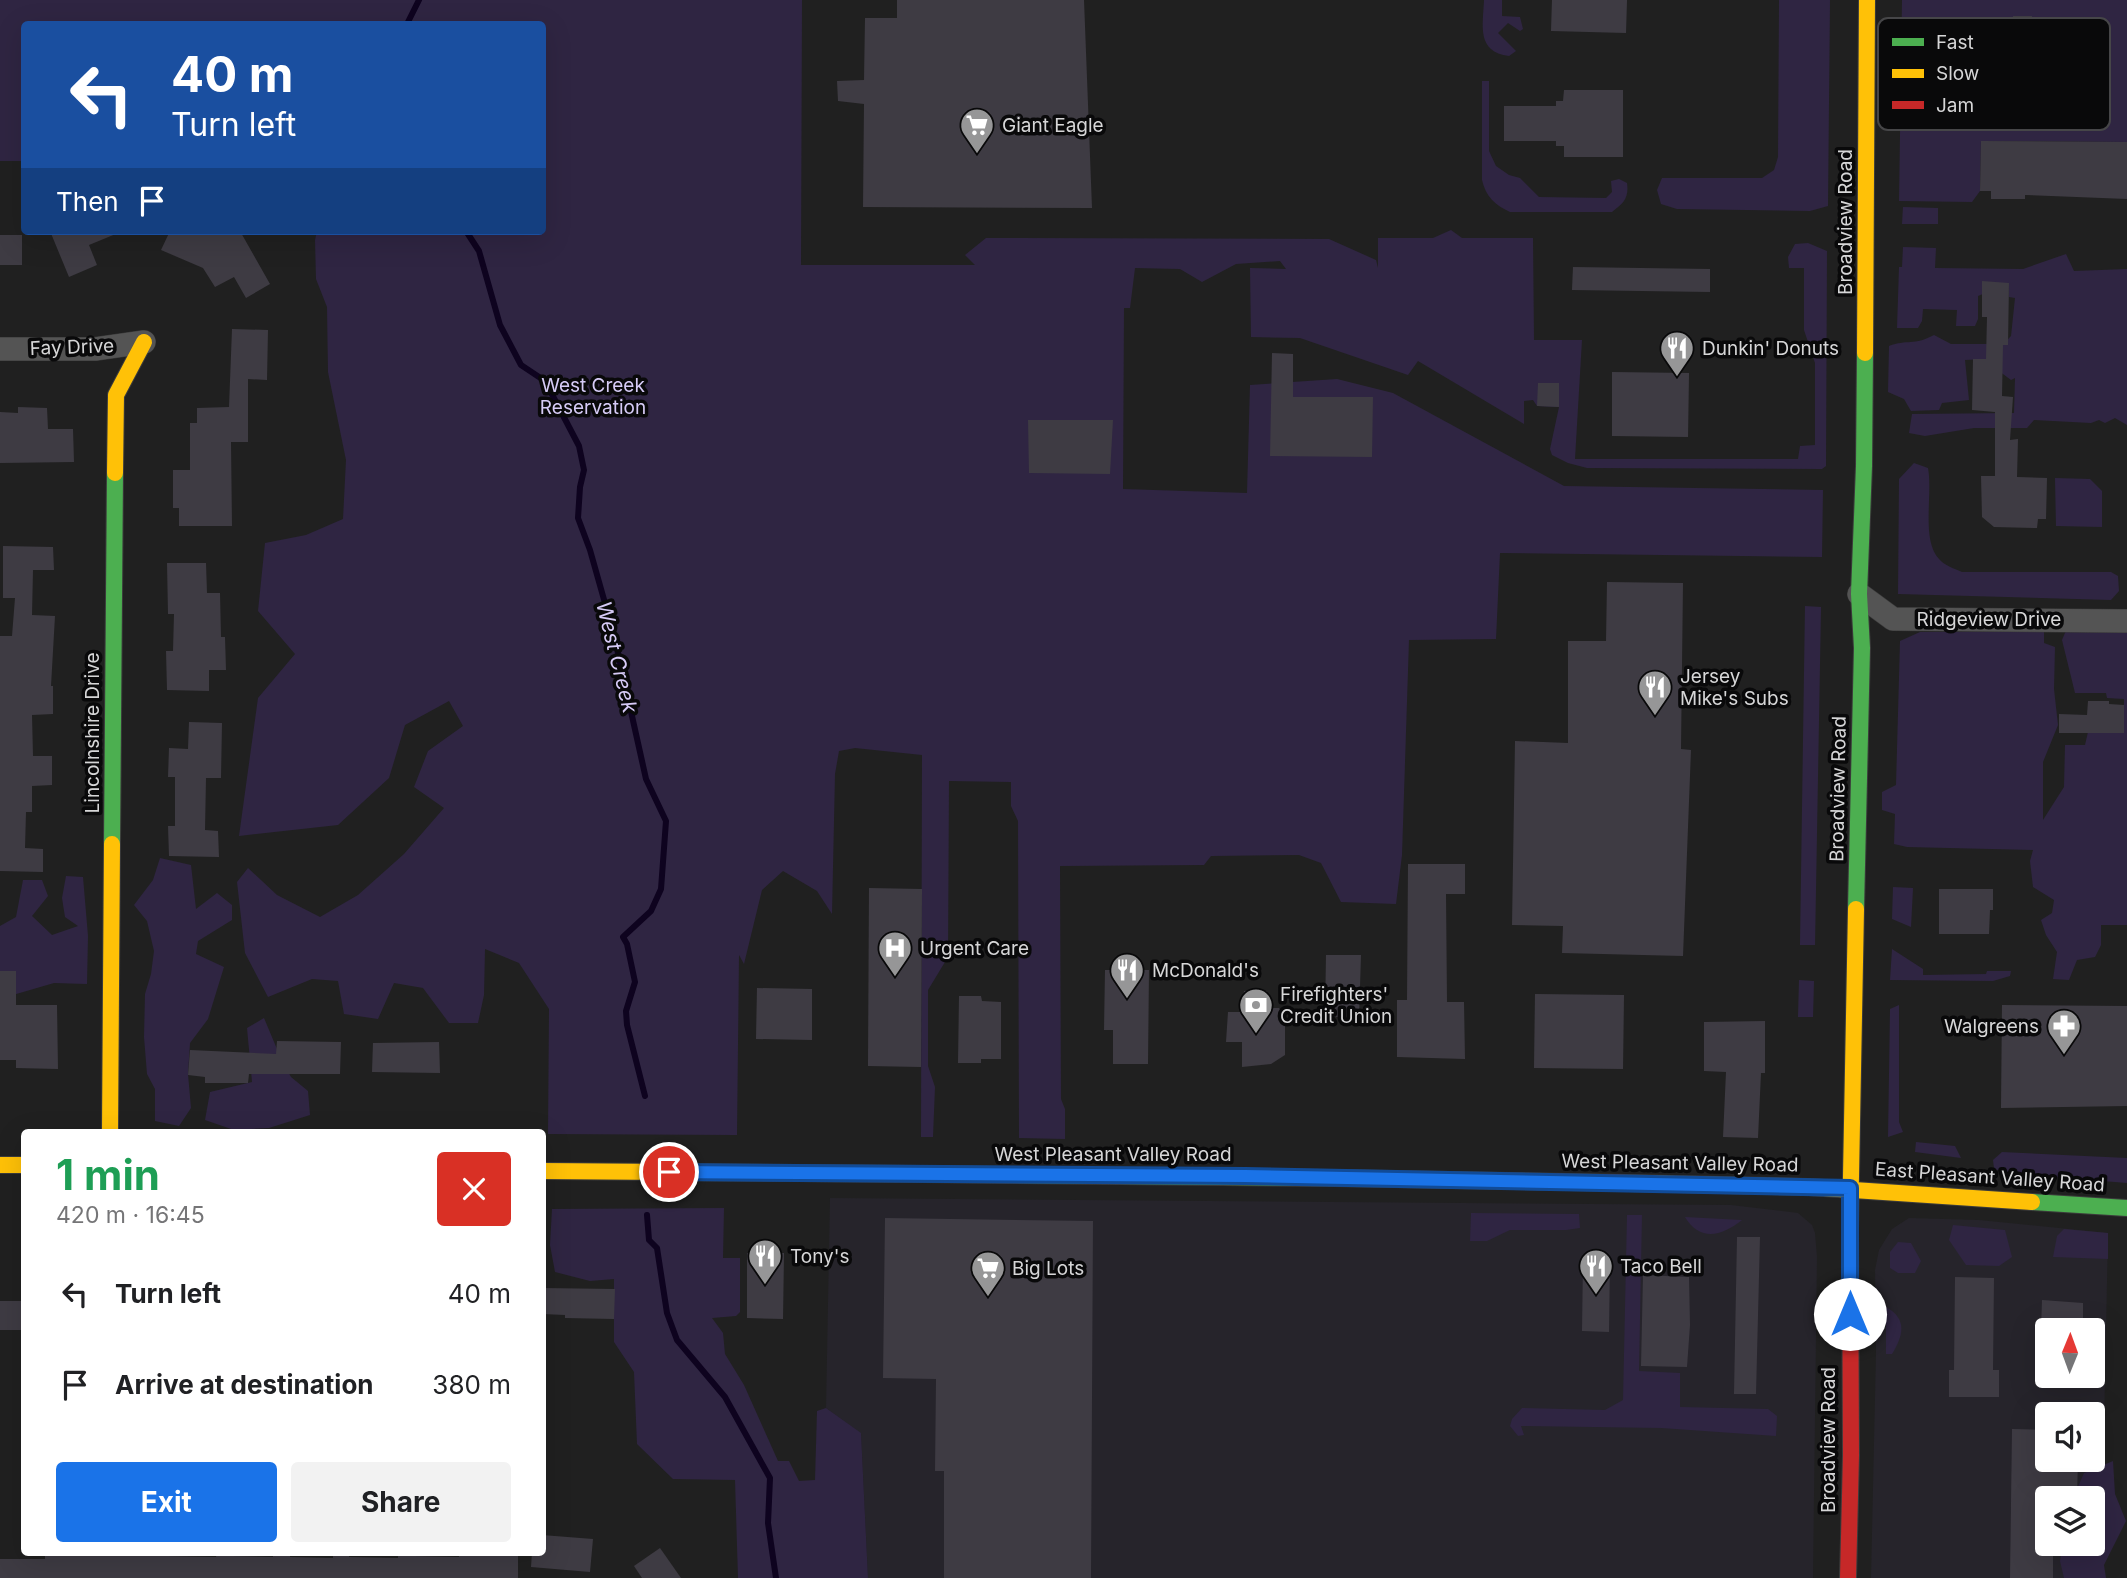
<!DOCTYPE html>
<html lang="en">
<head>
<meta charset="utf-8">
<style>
  body { margin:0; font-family:Inter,sans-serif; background:#f2f2f2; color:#202124; height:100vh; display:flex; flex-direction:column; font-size:26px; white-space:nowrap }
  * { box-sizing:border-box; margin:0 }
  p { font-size:23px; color:#757577 }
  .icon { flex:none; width:38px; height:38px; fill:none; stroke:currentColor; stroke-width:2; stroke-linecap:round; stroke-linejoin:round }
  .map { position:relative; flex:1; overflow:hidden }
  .side { position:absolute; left:21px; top:1129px; width:525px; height:427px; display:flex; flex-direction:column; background:#fff; border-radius:7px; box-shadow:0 7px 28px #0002 }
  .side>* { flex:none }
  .top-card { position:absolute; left:21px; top:21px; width:525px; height:214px; border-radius:7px; box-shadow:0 7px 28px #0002; background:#1a4fa0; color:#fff; overflow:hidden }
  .needle { width:46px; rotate:1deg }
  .buttons { position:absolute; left:2035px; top:1318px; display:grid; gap:14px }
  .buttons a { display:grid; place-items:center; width:70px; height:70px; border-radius:7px; background:#fff; box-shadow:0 7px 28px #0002; font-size:35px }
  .pin { position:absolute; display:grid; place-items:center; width:60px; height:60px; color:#fff; margin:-30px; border:4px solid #fff; border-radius:50%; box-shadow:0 2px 7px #0007 }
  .me { position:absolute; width:77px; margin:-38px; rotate:0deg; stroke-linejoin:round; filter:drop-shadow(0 0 5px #0008) }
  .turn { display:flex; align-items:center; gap:24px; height:147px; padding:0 35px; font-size:32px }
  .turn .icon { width:91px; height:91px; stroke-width:2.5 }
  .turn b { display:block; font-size:49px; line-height:60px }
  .then { display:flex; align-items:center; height:66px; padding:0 35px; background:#0003; gap:14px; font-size:26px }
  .round { display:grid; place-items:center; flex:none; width:74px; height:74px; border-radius:7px; background:#f2f2f2 }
  .headline { display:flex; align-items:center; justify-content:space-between; height:119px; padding:0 35px }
  h1 { font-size:42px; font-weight:700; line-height:52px; color:#1e9e55 }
  .action { display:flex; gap:14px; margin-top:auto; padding:14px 35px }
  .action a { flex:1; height:80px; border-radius:7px; background:#1a73e8; color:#fff; font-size:28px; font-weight:700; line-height:80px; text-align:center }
  .action a+a { background:#f2f2f2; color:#202124 }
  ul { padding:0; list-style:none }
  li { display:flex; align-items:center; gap:21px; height:91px; padding:0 35px }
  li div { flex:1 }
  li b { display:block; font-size:26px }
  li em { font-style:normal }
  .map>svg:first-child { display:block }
</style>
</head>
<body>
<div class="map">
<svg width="2127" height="1578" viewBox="0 0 2127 1578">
  <rect width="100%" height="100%" fill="#202020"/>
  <!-- built -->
  <g fill="#26242b" fill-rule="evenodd">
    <path d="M830,1198L1731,1205L1798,1213L1812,1225L1815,1233L1817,1257L1813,1578H868L861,1434L826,1408Z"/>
    <path d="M1909,1218L1979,1220L2108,1233L2101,1578H1871L1876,1352L1875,1270L1879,1250L1892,1229ZM2048,1330H2093V1376H2048ZM2048,1414H2093V1460H2048ZM2048,1498H2093V1544H2048Z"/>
  </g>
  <!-- green -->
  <g fill="#2f2542">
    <path d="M0,0H802L801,265H975L965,255L986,238L1329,239L1376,260L1378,268V238H1433L1451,230L1462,238H1533L1534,340H1582L1575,459H1798L1800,446L1815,445V363L1804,330V268H1789L1788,257L1795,244L1808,243L1827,251L1826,466L1822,469L1587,468L1568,463L1552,455L1550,449L1559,407L1537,406L1533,400L1524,401V424L1418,361L1408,375L1300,338L1251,337L1250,268L1286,269L1280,261L1236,264L1202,282L1180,269L1135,268L1130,308H1124L1123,489L1247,493L1250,385L1337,379L1393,393L1564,486L1823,490L1822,557L1500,553L1496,639L1409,640L1402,855L1396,904L1341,902L1321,863L1299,855L1211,856L1204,865L1060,866L1061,1099L1065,1109V1139L1019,1138L1018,821L1011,806V782L949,781L948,957L928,990V1066L935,1087L933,1137H921L922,755L855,748L839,751L835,774L832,914L817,891L783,871L762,890L744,964L739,955L737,1135L548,1134L549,1009L519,963L485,949L484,995L478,1023H449L423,988L394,983L378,1019L344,1014L338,981L312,979L268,997L245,953L237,882L248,868L277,895L320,917L358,895L404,854L444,808L414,787L428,751L463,726L449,701L405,725L389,778L338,825L239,836L258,698L295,654L258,611L265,543L306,535L343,519L346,460L328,372L327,307L316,279L315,240L317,231H542V24H24V161H0Z"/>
    <path d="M1484,0H1502V16L1520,17L1523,29L1520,31L1508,23L1498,33L1516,51L1509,56C1476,52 1483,25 1484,0Z"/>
    <path d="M1779,0H1830L1828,206L1810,211L1677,209L1661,204L1657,190L1662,178H1762L1774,170L1778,157Z"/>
    <path d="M1902,0H2127V142L1981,141L1980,191L1972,202L1899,201Z"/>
    <path d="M1482,81H1489V151L1496,166L1509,175L1520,178L1539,197L1606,198L1612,192L1611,181L1619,179L1627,183C1629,198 1624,203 1612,212H1510C1495,205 1486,197 1482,180Z"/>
    <path d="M1903,207L1938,208V224H1902Z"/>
    <path d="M1903,247L1936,248L1935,268L2023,269L2066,254L2074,271L2127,269V425L2115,418L2105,423L2099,420L2091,423L2034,420L2027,428H1974L1925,436L1909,433L1912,414L2014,413L2015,378L2011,380L1995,368L1997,351L2011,336L2015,298L2009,297V283L1978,296V319L1975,326H1956L1957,310L1923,309L1922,321L1918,328H1897L1899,267H1902Z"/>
    <path d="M1934,335L1951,344H1987V359L1965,360L1969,400L1942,403L1939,410L1911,411L1904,399L1888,392L1889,346C1907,339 1914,346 1934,335Z"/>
    <path d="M1914,463L1928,468C1933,494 1921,540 1939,559C1944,565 1955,569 1962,572H2111L2118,576L2119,591L2111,600L1898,594L1899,479Z"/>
    <path d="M2055,478L2090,479L2102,491V527L2056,526Z"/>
    <path d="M1805,606L1821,607L1815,945H1800Z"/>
    <path d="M2067,628L2127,629V925H2101V945L2095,957L2077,960L2069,980L2053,979L2057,952L2046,935L2041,920L2052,913L2054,900L2033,887L2030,861L2033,850L1907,847L1894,844L1895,814L1882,810V792L1896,785L1900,641L1920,632L2044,631V643L2055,647L2054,689L2058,725L2043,762V820L2064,787L2065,745H2085L2088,732H2124V699L2107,698L2106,693H2075L2062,640Z"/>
    <path d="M160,858L191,865L196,909L217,893L232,905V920L198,941L196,954L224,967L208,1019L190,1043L188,1074L191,1108L179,1126L155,1121V1089L147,1074L144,1037L145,994L151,974L154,951L147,921L134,905L153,880Z"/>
    <path d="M66,876L83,877L88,936L87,984L54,983L6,997L0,1003V926L16,917L23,880H42L48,896L32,916L52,935L78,926L65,917L62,898Z"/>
    <path d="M1893,887L1913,888L1911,927L1892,919Z"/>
    <path d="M1892,949L1923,969V975L1986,974L1987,971H2011L2010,976L1993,981L1890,980Z"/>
    <path d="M1799,980L1814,981L1813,1017H1798Z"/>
    <path d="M1899,1005V1122L1903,1132L1888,1137L1890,1009Z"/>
    <path d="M264,1018L282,1061L291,1077L308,1091L310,1115L269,1128L234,1130L205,1120L210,1092L252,1082L247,1028Z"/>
    <path d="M1916,1142L1955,1146L1961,1158L1915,1152Z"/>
    <path d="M2002,1152L2127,1158V1183L2003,1173L1994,1168L1993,1160Z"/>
    <path d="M724,1208L723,1258H740V1312L736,1316L712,1318L723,1333L725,1354L744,1385L778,1461H789L799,1481L815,1480L817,1411L826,1408L861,1433L868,1578H738L735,1480L673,1479L637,1444L634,1372L614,1342V1279L590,1281L555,1272L550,1245L552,1209Z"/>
    <path d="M1471,1213L1579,1214L1580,1228L1566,1230H1510L1487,1241H1470Z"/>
    <path d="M1627,1215H1642L1639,1371L1680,1373V1407L1768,1409L1777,1416L1776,1436L1661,1428L1521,1426L1524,1435L1518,1436L1510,1426L1512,1419L1522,1408L1605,1410L1623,1400Z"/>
    <path d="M1685,1217L1742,1220C1722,1236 1700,1242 1685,1217Z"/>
    <path d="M1953,1225L2005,1230L2012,1257L1999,1266L1966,1265L1949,1240Z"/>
    <path d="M2064,1229L2108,1233V1259L2053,1257L2057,1236Z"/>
    <path d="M1898,1242L1911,1243L1921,1261L1915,1273H1898L1890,1268V1252Z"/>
    <path d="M1886,1307C1908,1319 1903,1336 1892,1354H1886Z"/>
    <path d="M2113,1461L2115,1494L2126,1521L2104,1565L2106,1578H2064L2060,1561L2063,1544H2093V1498H2073L2084,1473Z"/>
  </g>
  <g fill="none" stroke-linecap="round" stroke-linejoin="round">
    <!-- stream -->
    <g stroke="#0e031f" stroke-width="6">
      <path d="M407,24L419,0"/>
      <path d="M466,231L479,251L500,325L521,365L545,381L579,446L584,470L580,487L578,518L590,550L614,635L646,779L666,821L661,889L651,911L623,937L627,944L635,982L626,1011L627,1025L645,1096"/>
      <path d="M647,1215L649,1240L657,1248L667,1313L677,1340L725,1397L770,1478L768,1523L776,1578"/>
    </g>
  </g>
  <!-- building -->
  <g fill="#3e3b43">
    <path d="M897,0H1084L1092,208L863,207L864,104L838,101L837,81L864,80L865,18H897Z"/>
    <path d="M1552,0H1627L1626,33L1551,31Z"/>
    <path d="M2013,16H2032L2031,40H2013Z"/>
    <path d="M1564,90H1623V157H1564V146H1556V141H1504V106H1556V101H1563Z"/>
    <path d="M1981,141L2127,142V199L2025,195V199H1991V191H1980Z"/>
    <path d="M50,231H123L89,245L97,265L69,277Z"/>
    <path d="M170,231H240L270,284L246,298L234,277L215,287L203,268L161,250Z"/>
    <rect x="0" y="235" width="22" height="30"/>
    <path d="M1573,267L1710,269V292L1572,290Z"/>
    <path d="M1982,281L2009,283L2008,345H2003L2002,396L2013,397L2010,440L2018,439L2017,477L2047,478L2046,519H2038L2037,528L1994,527L1982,517L1981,476H1995V412L1972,410L1973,359H1986L1987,317H1982Z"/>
    <path d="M232,329L268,330L267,380L248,379V442H231L232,526H179V508H173V470H190V423H197V408L229,407Z"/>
    <path d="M1272,353L1293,354V397H1373L1372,457L1270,456Z"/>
    <path d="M1612,372L1689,373L1688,437L1612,436Z"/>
    <path d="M1538,383H1559V407L1537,406Z"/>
    <path d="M18,407L47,408L48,429H73L74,462L0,463V412L18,413Z"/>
    <path d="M1028,420H1113L1110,474L1029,473Z"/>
    <path d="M3,546L53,547L54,570H33L32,615L55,616L51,686H53V714L32,715L33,756H52V785L32,786V812H26L25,848L43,849V872L0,871V636H12L15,598H3Z"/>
    <path d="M167,563H206L207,593H220L221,637H225L226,670H209V691L167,690L166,651H173L174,614H168Z"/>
    <path d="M1607,582L1683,583L1681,749L1691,750L1683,956L1562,953L1563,926L1512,925L1515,741L1568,743V641H1606Z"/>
    <path d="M2088,701H2109V704L2124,705V733H2059V714L2087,715Z"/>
    <path d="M189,722L222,723L221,778H206L205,830L218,831L219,857L169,856L168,826H175V777H168L169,748L188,749Z"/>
    <path d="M1408,864H1465V894H1446L1447,1002H1464L1465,1059L1397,1057V1000H1407Z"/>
    <path d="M869,888L922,889L921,1067L868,1066Z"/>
    <path d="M1939,889H1993V910H1990L1989,934H1939Z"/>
    <path d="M1326,955H1361L1359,1017H1325Z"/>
    <path d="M1105,970H1149L1148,1064H1113V1030H1104Z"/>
    <path d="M0,971H16V1005H57L58,1069L16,1068V1060H0Z"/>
    <path d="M757,988L812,989V1040L756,1039Z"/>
    <path d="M1244,991H1267V1008H1279L1285,1017V1055L1271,1064L1242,1067V1042H1226L1228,1012H1242Z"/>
    <path d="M1535,994L1624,995L1623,1069L1534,1068Z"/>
    <path d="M959,996H981L982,1001L1001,1002V1059H981V1063H958Z"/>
    <path d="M2002,1005L2127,1006V1106L2001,1108Z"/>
    <path d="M1765,1021V1073H1761L1758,1138L1723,1137L1726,1072L1704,1071V1022Z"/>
    <path d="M277,1041L341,1042L340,1074H249L248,1083H205V1077L188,1075L190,1050L276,1054Z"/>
    <path d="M439,1042L440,1073L372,1072L373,1043Z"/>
    <path d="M885,1218L1093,1221L1091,1578H944V1471H935L936,1379L883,1378Z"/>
    <path d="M1737,1237H1760L1756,1394H1734Z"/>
    <path d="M747,1253H784L783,1319L747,1318Z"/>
    <path d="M1583,1261H1610L1609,1332L1582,1331Z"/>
    <path d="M1643,1275L1689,1277L1690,1325L1687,1367L1641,1366Z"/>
    <path d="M1955,1277L1994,1278L1993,1370H1999V1397H1949V1370H1954Z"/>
    <path d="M542,1288L615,1289L614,1319L565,1318V1315L542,1314Z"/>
    <path d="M2042,1300L2083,1303V1330H2041Z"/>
    <rect x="0" y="1301" width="24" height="29"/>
    <path d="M2012,1429L2048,1430V1460H2078L2077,1498H2048V1544H2053V1578H2010Z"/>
    <path d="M542,1535L593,1539L590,1572L531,1567L532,1552H542Z"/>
    <path d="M660,1548L681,1578H642L634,1566Z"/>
    <path d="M45,1552L103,1556V1552H119V1555L216,1557L217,1552H232V1556L273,1557V1552H290V1557L333,1558V1552H349V1557L398,1558V1552H414V1556L459,1557V1552L518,1553V1578H0V1559H45Z"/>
  </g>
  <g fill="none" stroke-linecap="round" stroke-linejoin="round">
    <!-- street casing -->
    <g stroke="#3b3b3b" stroke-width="24">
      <g id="street">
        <path d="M0,349H95L144,342"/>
        <path d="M1859,594L1893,619L2127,621"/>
      </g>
    </g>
    <!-- fast casing -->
    <g stroke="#3b3b3b" stroke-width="18">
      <g id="fast">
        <path d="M112,844L115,473"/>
        <path d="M1856,909L1862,648L1859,594L1864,466L1865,353"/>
        <path d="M922,1174L1333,1178"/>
        <path d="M2032,1202L2127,1208"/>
      </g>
    </g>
    <!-- slow casing -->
    <g stroke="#3b3b3b" stroke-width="18">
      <g id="slow">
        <path d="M1865,353L1867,0"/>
        <path d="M115,473L116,395L144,342"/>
        <path d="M110,1132L112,844"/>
        <path d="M0,1165H24"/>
        <path d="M542,1171L922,1174"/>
        <path d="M1628,1183L1809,1187L2032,1202"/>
        <path d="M1850,1230L1856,909"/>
      </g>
    </g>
    <!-- jam casing -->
    <g stroke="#3b3b3b" stroke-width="18">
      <g id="jam">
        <path d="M1333,1178L1628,1183"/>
        <path d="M1848,1578L1851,1455L1850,1230"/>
      </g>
    </g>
    <!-- street -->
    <use href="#street" stroke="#545454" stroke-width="23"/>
    <!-- fast -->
    <use href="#fast" stroke="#4caf50" stroke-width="16"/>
    <!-- slow -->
    <use href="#slow" stroke="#ffc107" stroke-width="16"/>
    <!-- jam -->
    <use href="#jam" stroke="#c62828" stroke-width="16"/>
  </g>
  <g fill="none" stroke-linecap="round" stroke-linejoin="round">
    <!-- route casing -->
    <g stroke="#114b97" stroke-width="18">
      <path id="route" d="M669,1172L1245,1176L1850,1188V1314"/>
    </g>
    <!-- route -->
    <use href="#route" stroke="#1a73e8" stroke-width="12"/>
  </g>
  <!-- icons -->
  <defs>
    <g id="supermarket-pin" transform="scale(1.75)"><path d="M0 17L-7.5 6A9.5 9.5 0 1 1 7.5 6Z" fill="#969697" stroke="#09090a"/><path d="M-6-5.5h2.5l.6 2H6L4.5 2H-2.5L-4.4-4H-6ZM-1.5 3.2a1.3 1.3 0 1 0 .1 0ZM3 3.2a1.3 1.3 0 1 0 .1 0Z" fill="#fff"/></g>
    <g id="restaurant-pin" transform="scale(1.75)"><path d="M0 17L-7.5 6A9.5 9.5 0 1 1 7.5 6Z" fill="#969697" stroke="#09090a"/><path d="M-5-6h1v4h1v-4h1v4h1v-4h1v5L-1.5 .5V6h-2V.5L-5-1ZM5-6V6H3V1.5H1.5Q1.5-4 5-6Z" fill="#fff"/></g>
    <g id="hospital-pin" transform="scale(1.75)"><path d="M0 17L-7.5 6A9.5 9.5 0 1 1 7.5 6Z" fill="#969697" stroke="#09090a"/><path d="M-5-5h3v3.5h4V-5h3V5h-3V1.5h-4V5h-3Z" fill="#fff"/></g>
    <g id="bank-pin" transform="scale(1.75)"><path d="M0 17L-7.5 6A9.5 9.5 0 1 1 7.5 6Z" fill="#969697" stroke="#09090a"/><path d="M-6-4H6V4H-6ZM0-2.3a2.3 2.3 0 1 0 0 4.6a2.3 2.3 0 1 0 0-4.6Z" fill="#fff"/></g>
    <g id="pharmacy-pin" transform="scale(1.75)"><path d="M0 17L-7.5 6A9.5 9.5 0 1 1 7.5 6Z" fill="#969697" stroke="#09090a"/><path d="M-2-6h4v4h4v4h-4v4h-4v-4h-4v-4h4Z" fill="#fff"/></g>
  </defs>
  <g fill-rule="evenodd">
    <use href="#supermarket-pin" x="977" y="125"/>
    <use href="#restaurant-pin" x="1677" y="348"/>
    <use href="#restaurant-pin" x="1655" y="687"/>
    <use href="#hospital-pin" x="895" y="948"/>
    <use href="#restaurant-pin" x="1127" y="970"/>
    <use href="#bank-pin" x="1256" y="1005"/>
    <use href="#pharmacy-pin" x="2064" y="1026"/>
    <use href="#restaurant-pin" x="765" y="1256"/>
    <use href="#restaurant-pin" x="1596" y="1266"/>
    <use href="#supermarket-pin" x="988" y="1268"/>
  </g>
  <g text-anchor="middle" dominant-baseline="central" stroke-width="7" stroke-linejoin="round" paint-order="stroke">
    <!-- poi labels -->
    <g font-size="19" fill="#d6d6d7" stroke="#09090a" text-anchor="start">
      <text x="1002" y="125">Giant Eagle</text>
      <text x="1702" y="348">Dunkin' Donuts</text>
      <text x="1680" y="676">Jersey<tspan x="1680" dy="22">Mike's Subs</tspan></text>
      <text x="920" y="948">Urgent Care</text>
      <text x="1152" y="970">McDonald's</text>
      <text x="1280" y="994">Firefighters'<tspan x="1280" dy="22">Credit Union</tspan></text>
      <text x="2039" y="1026" text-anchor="end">Walgreens</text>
      <text x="790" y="1256">Tony's</text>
      <text x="1620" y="1266">Taco Bell</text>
      <text x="1012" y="1268">Big Lots</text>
    </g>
    <!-- street labels -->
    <g font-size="19" fill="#d6d6d7" stroke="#09090a">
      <text transform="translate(1845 222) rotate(-90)">Broadview Road</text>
      <text transform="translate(72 347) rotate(-2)">Fay Drive</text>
      <text x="1989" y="619">Ridgeview Drive</text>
      <text transform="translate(92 733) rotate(-90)">Lincolnshire Drive</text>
      <text transform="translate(1838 789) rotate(-89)">Broadview Road</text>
      <text x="1113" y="1154">West Pleasant Valley Road</text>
      <text transform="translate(1680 1163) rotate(1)">West Pleasant Valley Road</text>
      <text transform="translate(1990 1177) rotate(4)">East Pleasant Valley Road</text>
      <text transform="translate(1828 1440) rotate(-90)">Broadview Road</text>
    </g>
    <!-- park labels -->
    <g font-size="19" fill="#d6cbf6" stroke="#09090a">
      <text x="593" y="385">West Creek<tspan x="593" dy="22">Reservation</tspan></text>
    </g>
    <!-- water labels -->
    <g font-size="21" font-style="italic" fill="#d6caf6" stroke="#09090a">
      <text transform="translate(617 657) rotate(76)">West Creek</text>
    </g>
  </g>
  <!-- legend -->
  <rect x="1878" y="18" width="232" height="112" rx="10" fill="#09090a" stroke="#464648" stroke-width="2"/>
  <rect x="1892" y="38" width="32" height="8" fill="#4caf50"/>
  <rect x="1892" y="69" width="32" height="9" fill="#ffc107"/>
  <rect x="1892" y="101" width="32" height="8" fill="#c62828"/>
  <g font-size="19" fill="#d6d6d7">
    <text x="1936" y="49">Fast</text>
    <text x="1936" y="80">Slow</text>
    <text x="1936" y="112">Jam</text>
  </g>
</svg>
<div class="buttons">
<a><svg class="needle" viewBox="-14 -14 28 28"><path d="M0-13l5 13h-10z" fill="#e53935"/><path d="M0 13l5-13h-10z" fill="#757577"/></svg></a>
<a><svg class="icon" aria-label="sound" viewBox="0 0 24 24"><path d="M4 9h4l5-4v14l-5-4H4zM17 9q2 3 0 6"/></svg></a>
<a><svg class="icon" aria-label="layers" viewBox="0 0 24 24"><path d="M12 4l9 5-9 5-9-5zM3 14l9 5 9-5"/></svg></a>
</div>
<div class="pin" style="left:669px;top:1172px;background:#d93025"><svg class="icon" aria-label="arrive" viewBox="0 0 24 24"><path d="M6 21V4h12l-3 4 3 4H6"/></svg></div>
<svg class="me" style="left:1850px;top:1314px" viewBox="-20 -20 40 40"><circle r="19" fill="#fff"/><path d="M0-13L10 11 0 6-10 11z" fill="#1a73e8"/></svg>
<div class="top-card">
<div class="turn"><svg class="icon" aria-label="left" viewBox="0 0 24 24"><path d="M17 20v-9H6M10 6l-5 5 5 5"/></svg><div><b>40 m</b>Turn left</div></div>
<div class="then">Then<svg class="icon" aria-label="arrive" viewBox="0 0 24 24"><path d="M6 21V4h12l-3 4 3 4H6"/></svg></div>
</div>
<section class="side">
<div class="headline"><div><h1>1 min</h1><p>420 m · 16:45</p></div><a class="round" style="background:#d93025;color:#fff"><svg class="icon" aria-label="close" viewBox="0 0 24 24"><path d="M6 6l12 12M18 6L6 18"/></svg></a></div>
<ul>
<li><svg class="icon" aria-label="left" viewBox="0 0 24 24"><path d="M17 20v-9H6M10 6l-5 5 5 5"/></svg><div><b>Turn left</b></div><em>40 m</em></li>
<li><svg class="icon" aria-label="arrive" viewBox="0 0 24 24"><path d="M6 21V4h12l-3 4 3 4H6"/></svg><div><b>Arrive at destination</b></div><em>380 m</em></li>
</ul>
<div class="action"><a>Exit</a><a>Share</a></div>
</section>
</div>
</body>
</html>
